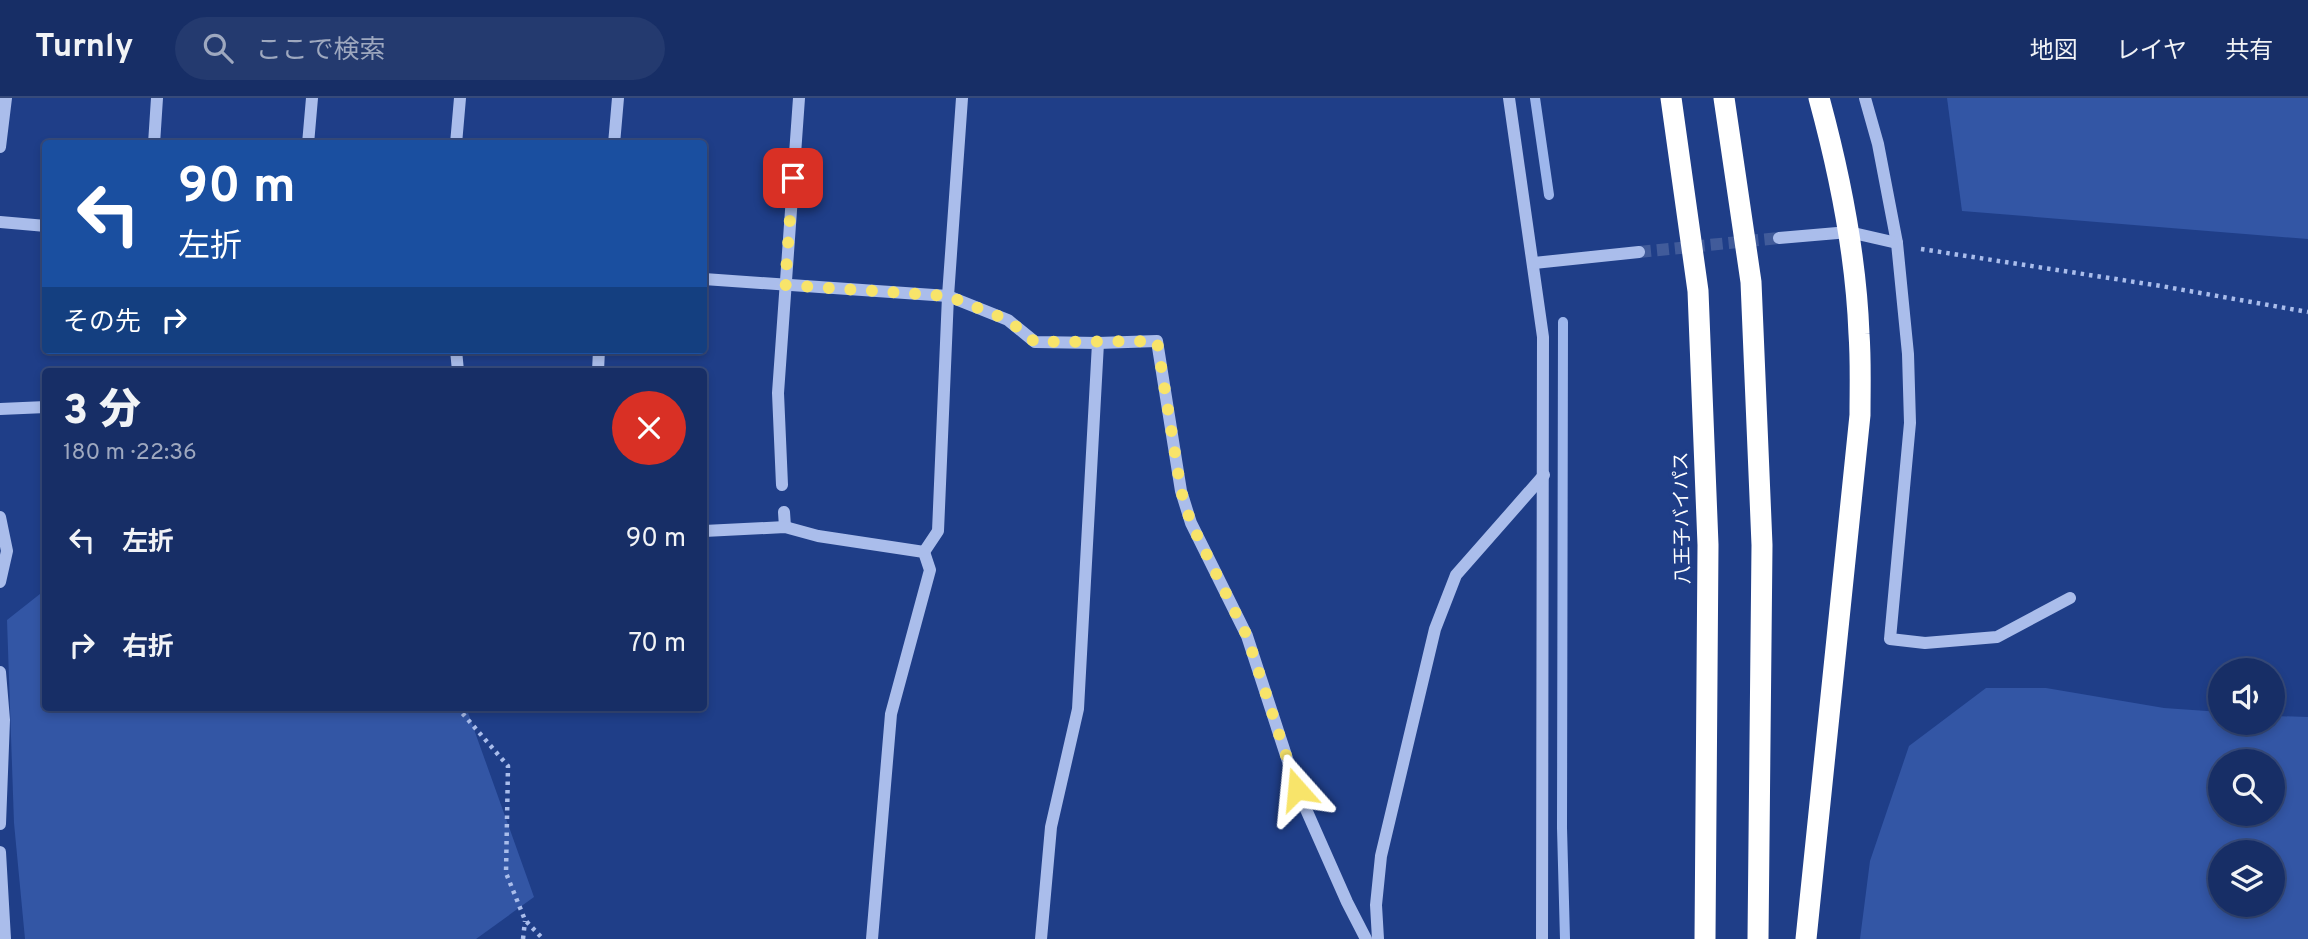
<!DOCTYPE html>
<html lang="ja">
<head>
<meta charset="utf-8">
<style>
  body { margin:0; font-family:Overpass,"Noto Sans JP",sans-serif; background:#243a6f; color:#f1f3f6; height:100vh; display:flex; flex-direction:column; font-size:26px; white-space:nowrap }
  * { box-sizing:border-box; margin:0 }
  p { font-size:23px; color:#9ea8bf }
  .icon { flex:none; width:38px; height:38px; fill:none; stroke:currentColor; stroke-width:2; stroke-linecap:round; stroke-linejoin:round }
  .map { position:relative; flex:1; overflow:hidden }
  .sheet { position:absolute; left:42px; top:270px; width:665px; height:343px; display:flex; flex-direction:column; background:#172e66; border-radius:7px; box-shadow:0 4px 10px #0003,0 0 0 2px #364a7a }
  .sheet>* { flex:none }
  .guide { position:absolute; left:42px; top:42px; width:665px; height:214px; border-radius:7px; box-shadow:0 4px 10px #0003,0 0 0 2px #364a7a; background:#1a4fa0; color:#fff; overflow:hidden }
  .fabs { position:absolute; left:2208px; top:560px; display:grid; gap:14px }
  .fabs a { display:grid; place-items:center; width:77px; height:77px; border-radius:50%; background:#172e66; box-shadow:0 4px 10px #0003,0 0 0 2px #364a7a; font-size:35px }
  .pin { position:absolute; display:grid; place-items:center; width:60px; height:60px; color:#fff; margin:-30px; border-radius:14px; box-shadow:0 4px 10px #0006 }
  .me { position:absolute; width:77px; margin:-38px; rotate:342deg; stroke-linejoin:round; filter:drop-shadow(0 0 5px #0008) }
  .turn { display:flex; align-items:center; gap:24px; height:147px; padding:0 21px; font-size:32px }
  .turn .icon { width:91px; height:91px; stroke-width:2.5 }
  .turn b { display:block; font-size:49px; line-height:60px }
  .then { display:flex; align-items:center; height:66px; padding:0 21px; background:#0003; gap:14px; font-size:26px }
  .round { display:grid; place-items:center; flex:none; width:74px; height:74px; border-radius:37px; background:#243a6f }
  .head { display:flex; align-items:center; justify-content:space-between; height:119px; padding:0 21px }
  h1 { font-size:42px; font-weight:800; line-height:52px }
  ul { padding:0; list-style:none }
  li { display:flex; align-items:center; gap:21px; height:105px; padding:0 21px }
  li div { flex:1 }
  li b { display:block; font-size:26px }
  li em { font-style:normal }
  header { display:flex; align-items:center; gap:42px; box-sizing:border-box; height:98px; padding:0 35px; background:#172e66; border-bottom:2px solid #364a7a }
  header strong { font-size:33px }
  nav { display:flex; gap:38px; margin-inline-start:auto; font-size:24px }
  .search { width:490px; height:63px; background:#243a6f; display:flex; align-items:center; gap:18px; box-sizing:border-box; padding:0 24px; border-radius:38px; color:#9ea8bf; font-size:26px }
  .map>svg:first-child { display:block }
</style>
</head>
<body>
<header>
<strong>Turnly</strong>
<div class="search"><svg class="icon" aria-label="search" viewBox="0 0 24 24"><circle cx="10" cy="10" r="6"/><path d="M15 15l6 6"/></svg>ここで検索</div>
<nav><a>地図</a><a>レイヤ</a><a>共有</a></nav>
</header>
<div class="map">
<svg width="2308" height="841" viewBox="0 0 2308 841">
  <rect width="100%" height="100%" fill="#1f3e88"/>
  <!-- green -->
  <g fill="#3356a5" fill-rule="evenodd">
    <path d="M1947,0H2308V141L1962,113Z"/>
    <path d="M45,492L46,609H466L534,799L476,841H25L14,725L7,522Z"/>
    <path d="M1986,590H2046L2164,610L2221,614V625H2273V618L2308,619V841H1860L1870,763L1909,648ZM2221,663H2273V716H2221ZM2221,754H2273V807H2221Z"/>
  </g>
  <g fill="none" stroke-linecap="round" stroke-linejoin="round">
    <!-- stream -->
    <g stroke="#9db6ec" stroke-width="10">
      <path d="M1535,0L1549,97"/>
      <path d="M1563,224L1562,730L1565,841"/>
    </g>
    <!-- minor-tunnel -->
    <path stroke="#415b9a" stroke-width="12" stroke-dasharray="12 6" stroke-linecap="butt" d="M1639,154L1779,140"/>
    <!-- path -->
    <g stroke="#aabdeb" stroke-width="4.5" stroke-dasharray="3.5 5" stroke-linecap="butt">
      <path d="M1921,151L2161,188L2308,214"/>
      <path d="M457,609L508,668L506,775L525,822L543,841"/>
      <path d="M523,841L525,823"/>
    </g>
    <!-- minor -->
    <g stroke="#aabdeb" stroke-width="12">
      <path d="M1509,0L1543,239L1542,841"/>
      <path d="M1865,0L1878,46L1897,145L1908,256L1910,325L1890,541L1925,545L1997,539L2070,500"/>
      <path d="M154,46L157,0"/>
      <path d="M308,46L312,0"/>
      <path d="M456,46L460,0"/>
      <path d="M614,46L618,0"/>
      <path d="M0,49L6,0"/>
      <path d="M0,124L46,128"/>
      <path d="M1779,140L1849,134L1897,145"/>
      <path d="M1534,165L1639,154"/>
      <path d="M704,181L948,198L1008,222L1035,244L1098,245L1078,611L1051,729L1041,841"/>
      <path d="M1098,245L1157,243L1181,393L1191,425L1247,538L1297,691L1347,804L1366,841"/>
      <path d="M456,252L458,273"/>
      <path d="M598,273L599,252"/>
      <path d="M0,311L46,309"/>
      <path d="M782,387L778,295L799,0"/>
      <path d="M784,414L785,429"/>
      <path d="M0,419L7,453L0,484"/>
      <path d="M704,433L785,429L818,438L924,454L930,472L891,616L872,841"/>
      <path d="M924,454L938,433L948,198L962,0"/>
      <path d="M0,574L4,622L0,726"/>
      <path d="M0,754L5,841"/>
      <path d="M1378,841L1376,807L1381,758L1435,531L1456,477L1544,377"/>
    </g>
    <!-- highway -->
    <g stroke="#fff" stroke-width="21">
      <path d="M1671,0L1698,193L1708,447L1705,841"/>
      <path d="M1724,0L1751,184L1762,447L1758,841"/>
      <path d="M1806,841L1860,317C1860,290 1861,263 1859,236C1856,156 1840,77 1819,0"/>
    </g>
  </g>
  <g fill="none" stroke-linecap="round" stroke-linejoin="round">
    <!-- route -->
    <path stroke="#f8e46a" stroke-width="12" stroke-dasharray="0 21.6" d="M793,80L785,187L948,198L1008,222L1035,244L1157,243L1181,393L1191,425L1247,538L1297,691"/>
  </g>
  <g text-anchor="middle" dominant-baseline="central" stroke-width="7" stroke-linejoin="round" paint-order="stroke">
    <!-- street labels -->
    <g font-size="19" fill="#fff" stroke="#1f3e88">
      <text transform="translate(1683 420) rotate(-91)">八王子バイパス</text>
    </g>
  </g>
</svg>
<div class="fabs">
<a><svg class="icon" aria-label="sound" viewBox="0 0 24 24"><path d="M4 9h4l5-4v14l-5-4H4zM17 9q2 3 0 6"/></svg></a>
<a><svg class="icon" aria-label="search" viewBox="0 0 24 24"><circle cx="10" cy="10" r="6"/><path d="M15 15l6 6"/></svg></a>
<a><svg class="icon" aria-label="layers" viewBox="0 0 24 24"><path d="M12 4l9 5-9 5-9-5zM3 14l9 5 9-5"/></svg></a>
</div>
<div class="pin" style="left:793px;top:80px;background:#d93025"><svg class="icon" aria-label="arrive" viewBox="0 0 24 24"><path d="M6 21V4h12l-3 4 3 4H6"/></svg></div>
<svg class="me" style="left:1297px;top:691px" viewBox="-20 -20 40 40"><path d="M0-17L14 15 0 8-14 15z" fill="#f8e46a" stroke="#fff" stroke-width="4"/></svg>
<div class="guide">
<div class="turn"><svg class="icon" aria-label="left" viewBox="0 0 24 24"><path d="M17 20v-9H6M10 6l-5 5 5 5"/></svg><div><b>90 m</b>左折</div></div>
<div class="then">その先<svg class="icon" aria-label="right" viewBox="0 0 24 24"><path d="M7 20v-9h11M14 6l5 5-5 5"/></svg></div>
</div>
<section class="sheet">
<div class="head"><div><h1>3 分</h1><p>180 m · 22:36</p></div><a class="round" style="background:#d93025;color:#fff"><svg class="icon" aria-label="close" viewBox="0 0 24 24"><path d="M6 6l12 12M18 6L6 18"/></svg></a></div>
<ul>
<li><svg class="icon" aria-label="left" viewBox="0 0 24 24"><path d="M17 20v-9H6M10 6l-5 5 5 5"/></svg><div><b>左折</b></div><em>90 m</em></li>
<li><svg class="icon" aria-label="right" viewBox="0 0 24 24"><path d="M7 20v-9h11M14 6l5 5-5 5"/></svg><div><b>右折</b></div><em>70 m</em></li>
</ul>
</section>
</div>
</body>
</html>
